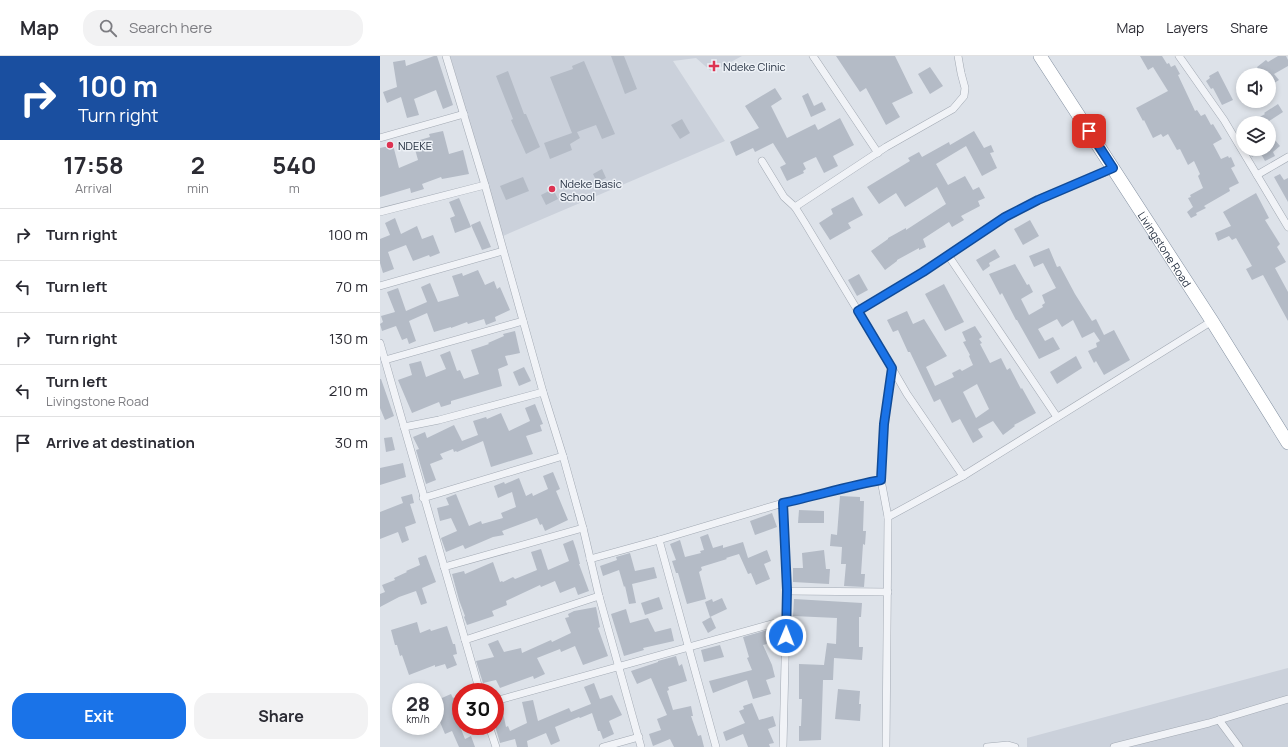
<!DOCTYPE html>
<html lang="en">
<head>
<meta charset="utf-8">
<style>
  body { margin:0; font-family:Manrope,sans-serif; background:#f2f2f3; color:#2b2b33; height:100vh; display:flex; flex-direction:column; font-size:15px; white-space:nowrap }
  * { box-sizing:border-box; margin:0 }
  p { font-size:13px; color:#7c7c81 }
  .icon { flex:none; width:22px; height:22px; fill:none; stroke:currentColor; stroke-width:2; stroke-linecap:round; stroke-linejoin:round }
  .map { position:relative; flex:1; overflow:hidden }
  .drawer { display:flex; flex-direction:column; background:#fff; width:380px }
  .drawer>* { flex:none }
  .hud { background:#1a4fa0; color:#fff; overflow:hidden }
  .fabs { position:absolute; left:856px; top:12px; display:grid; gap:8px }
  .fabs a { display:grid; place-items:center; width:40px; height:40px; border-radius:50%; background:#fff; box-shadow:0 2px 6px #0003; font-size:20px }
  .speed { position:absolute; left:12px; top:627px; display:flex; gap:8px; font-size:20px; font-weight:700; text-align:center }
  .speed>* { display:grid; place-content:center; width:52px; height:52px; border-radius:50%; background:#fff; box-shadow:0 2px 6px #0003; line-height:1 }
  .speed small { font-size:10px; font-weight:400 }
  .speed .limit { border:6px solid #d22; background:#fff; color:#111 }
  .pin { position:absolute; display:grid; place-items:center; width:34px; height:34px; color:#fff; margin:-17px; border-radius:8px; box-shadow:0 2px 6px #0006 }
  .me { position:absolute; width:44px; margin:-22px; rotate:1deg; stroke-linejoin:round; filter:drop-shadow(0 0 3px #0008) }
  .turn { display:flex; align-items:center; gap:14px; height:84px; padding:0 12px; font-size:18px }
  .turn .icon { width:52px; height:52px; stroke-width:2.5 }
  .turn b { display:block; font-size:28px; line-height:34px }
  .eta { display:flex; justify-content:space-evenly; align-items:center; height:68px; text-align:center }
  .eta b { font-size:24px; font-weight:700; line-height:28px }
  .primary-button { display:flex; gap:8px; margin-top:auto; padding:8px 12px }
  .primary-button a { flex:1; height:46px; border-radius:16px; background:#1a73e8; color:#fff; font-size:16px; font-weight:700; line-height:46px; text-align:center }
  .primary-button a+a { background:#f2f2f3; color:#2b2b33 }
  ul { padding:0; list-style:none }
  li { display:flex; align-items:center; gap:12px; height:52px; padding:0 12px; border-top:1px solid #e1e1e2 }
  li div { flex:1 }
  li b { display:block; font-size:15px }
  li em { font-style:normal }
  header { display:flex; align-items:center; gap:24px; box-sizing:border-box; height:56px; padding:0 20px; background:#fff; border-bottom:1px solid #e1e1e2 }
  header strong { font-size:19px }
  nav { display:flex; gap:22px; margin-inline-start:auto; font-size:14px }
  .search { width:280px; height:36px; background:#f2f2f3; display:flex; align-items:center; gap:10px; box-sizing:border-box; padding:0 14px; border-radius:16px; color:#7c7c81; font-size:15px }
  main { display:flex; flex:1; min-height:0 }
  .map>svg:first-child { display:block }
</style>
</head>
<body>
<header>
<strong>Map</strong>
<div class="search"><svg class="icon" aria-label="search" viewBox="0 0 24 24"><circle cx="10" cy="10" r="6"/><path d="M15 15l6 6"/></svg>Search here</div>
<nav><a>Map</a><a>Layers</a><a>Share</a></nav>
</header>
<main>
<section class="drawer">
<div class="hud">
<div class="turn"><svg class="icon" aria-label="right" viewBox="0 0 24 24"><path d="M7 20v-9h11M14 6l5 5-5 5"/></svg><div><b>100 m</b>Turn right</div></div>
</div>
<div class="eta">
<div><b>17:58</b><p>Arrival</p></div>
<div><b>2</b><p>min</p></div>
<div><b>540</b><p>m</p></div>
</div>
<ul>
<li><svg class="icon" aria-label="right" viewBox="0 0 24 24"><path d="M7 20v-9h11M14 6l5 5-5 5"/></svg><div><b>Turn right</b></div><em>100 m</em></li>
<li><svg class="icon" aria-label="left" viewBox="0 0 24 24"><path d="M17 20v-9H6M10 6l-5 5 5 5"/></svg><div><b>Turn left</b></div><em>70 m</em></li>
<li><svg class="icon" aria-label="right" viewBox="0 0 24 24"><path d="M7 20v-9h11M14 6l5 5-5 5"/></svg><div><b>Turn right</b></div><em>130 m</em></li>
<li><svg class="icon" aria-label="left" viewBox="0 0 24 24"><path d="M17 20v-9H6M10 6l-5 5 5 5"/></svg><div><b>Turn left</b><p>Livingstone Road</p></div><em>210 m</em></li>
<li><svg class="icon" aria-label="arrive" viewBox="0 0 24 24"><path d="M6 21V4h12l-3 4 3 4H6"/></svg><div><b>Arrive at destination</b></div><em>30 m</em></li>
</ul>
<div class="primary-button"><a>Exit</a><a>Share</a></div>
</section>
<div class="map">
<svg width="908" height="691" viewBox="0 0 908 691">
  <rect width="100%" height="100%" fill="#dde2e9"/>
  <!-- built -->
  <g fill="#cbd1db">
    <path d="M70,0H362L332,16L316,2L293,5L345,85L123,180Z"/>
    <path d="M908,612V691H647V682Z"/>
  </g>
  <!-- building -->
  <g fill="#b4bbc6" fill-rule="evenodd">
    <path d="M54,0H57L73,49L63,53L56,34L34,43L39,59L27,62L21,41L7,47L3,36L17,31L13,6L25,4L26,10Z"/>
    <path d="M231,0H244L257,33L245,38Z"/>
    <path d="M456,0H515L533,37L512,47L520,61L506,69L486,32L480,36Z"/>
    <path d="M760,0H782L787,8L789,7L791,11L795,9L800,18L798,19L815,55L817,54L821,60L825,58L831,69L833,68L842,83L833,88L841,103L848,100L849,102L851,101L855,110L851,112L859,127L849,132L850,135L824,150L826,152L816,157L817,159L811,162L807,156L813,151L808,142L811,141L810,139L823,132L818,120L820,118L814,105L808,109L800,93L797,94L788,78L783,81L781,78L773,82L764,64L763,65L756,52L788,35L773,11L768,14Z"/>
    <path d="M898,0H906L908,4V10L894,18L899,24L889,30V19H882L877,11L886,4L888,6Z"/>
    <path d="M204,5L235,78L222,83L216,69L197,76L200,82L190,88L192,94L170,103L164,87L192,77L170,21L193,13L192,10Z"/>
    <path d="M550,11L563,30L550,38L538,18Z"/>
    <path d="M128,15L144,58H146L160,91L146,98L131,64L133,63L116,20Z"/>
    <path d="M838,15L853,44L842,49L833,32L831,33L826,25L830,22L829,20Z"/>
    <path d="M395,32L402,43L391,50L407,82L435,68L438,74L460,62L474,89L453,100L458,110L444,117L436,101L423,107L426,113L423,115L424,117L407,125L400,111L406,108L393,87L375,96L373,92L356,100L350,86L379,72L365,50Z"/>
    <path d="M428,37L434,50L442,46L446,54L431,61L422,40Z"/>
    <path d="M898,48L903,56L886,67H869L885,58L884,57Z"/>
    <path d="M302,63L310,77L300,83L291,69Z"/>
    <path d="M63,75L69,98L83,94L89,118L62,123L61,121L42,128L44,133L31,137L30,132L0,141V92L13,89L19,112L38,104L33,86L50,81L49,78Z"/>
    <path d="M594,75L604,92L611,89L614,96L610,97L617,112L602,120L586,90L556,108L568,129L585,120L593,134L599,131L605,142L598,145L600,150L581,160L584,164L572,171L569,166L543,183L546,191L539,194V192L517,204V205L505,214L491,195L508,183V182L526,172V174L566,148L557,131L525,151L516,137L499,148L487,131L530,105L528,102L539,96L542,101L569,86L570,89Z"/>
    <path d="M889,77L900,90L893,96L895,100L885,105L880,96L872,101L867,93H889Z"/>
    <path d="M222,113L226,122L217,126L213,118Z"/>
    <path d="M900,118L904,124L908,122V146L894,121Z"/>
    <path d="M143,121L149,135L126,144L120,130Z"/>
    <path d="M173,133L178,143L166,149L161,139Z"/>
    <path d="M876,137L889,162L885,164L900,188L897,191L906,206L895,212L908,236V265L883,219L872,224L866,213L872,210L856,182L852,184L849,180L838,185L835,177L851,170L843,156Z"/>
    <path d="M473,141L483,159L468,167L471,172L450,184L439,167L453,158L451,153Z"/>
    <path d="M79,142L91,171L75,177L70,162L75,160L69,146Z"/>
    <path d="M15,162L21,178L37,170L42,183L53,179L60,197L50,201L49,199L33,205L26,189L8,196L14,213L3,217L0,207V183L10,179L5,167Z"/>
    <path d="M650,164L659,180L643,189L634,173Z"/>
    <path d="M100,165L111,191L102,194L91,169Z"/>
    <path d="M669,192L677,211L680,210L695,238L712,265L716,263L724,279L734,274L750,304L724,319L716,305L714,307L708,295L717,291L716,287L720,285L714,276L702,282L693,264L682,271L677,263L658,273L665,285L673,281L680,293L659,303L637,264H636L622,237L620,239L609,218L635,208L647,229L649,228L653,236L641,243L649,259L663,251L662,249L665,247L662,239L676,232L663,207L654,211L649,200Z"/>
    <path d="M615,193L620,201L609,207L610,210L603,215L596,204Z"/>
    <path d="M98,214L105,229L114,225L117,233L120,231L130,254L115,261L116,265L106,269L104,263L88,268L87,266L71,272V271L54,276L47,257L29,265L36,285L29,288L27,282L22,284L16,270L2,275L0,268L3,266L1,260L15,256L7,236L18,232L26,255L47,246L41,231L50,227L58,246L79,240L72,220L82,217L83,220Z"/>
    <path d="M479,218L488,234L477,240L468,224Z"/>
    <path d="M564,228L584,266L565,275L545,238Z"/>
    <path d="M527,255L533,268L544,263L567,300L546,311L555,330L574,321L572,317L580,313L582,315L593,309L589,300L590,299L583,286L586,285L582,276L595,270L602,281L599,283L602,287L600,288L610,307L621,302L627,314L630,312L641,333L642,332L656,357L634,369L635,370L623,379L613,365L598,373L603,381L593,387L580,363L572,367L560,343L554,346L530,296H528L518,274L513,276L507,264ZM597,328L609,353L596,362L583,336Z"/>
    <path d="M135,275L140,297L125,300L128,309L118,313L122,330L71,345V348L61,351L59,346L32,357L18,324L32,319L29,308L41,305L46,321L66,313L60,299L70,295L77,315L80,314L84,323L99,318L91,294L109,288L108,287L124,280L123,278Z"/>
    <path d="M696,300L702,312L677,328L670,316Z"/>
    <path d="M144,311L151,325L139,330L133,316Z"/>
    <path d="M0,323H1L14,360L5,364L0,352Z"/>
    <path d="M155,348L163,368L160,369L162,375L146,380L153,398L111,411L103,385L77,396L76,395L74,396L73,393L60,398L63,403L50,408L56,424L46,428L36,394L39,393L33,381L45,376L47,382L74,369L82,385L98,379L93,365L106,361L107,363L121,357L129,375L150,365L145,352Z"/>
    <path d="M12,381L15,394L6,396L4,382Z"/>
    <path d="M23,407L26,421L0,429V412Z"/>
    <path d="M173,416L180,433L176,435L188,464L165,475L162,468L160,469L157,462L122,475L124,479L113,481L85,493L83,489L66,496L61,482L77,475L71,462L60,465L57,452L69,449L66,442L76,438L89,470L101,465L102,468L123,462L121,457L136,451L132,436L118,442L114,430L124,426L125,428L139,422L146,440L152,437L153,440L168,433L163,420Z"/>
    <path d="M32,438L34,447L30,448L36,467L25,471L29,484L22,487L18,476L0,483V456L23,447L21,441Z"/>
    <path d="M460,440L480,441V445H484L483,475H486L485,489L483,488L481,518H485L484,531L464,530L466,508H461L462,491L450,490L451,478L457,479Z"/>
    <path d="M419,454L444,455V467H418Z"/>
    <path d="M392,457L397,471L375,479L370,465Z"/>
    <path d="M328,478L333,492L343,489V492L363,486L368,502L387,494L391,505L384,508L390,523L376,529L371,517L368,518L359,498L346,502L347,503L321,511L322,514L319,516L326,543L307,548L298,517H296L292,505L296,504L290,488L300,484L305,501L321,497L320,495L324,494L320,481Z"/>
    <path d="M193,484L197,496L200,508H199L209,535L198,539L195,531L180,537L175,525L161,531L160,529L126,545L127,549L112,555L114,560L87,569L84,561L85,560L79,544L72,518L84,515L85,518L113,506L120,526L122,525L123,526L133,521L135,523L157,514L151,496L161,493L168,514L189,505L183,488Z"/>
    <path d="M444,494L446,513H450L449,528L413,526V512H423L422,497Z"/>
    <path d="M250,497L255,515L274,511L277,522L252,528L256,547L249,548L245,530L244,531L239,514L223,520L220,510L237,504L236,501Z"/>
    <path d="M46,499L56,526L42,532L47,547L41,549L36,535L19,541L0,551V538L5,536L2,529L15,524L14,522L27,516L26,515L40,509L38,502Z"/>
    <path d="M279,541L283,553L265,559L261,547Z"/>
    <path d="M342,542L347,553L330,561L325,546L332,543L333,546Z"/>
    <path d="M414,543L482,547L481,561H479V591H483L482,604L454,602L453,624H443L441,684L419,685V670H421L422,643H419V608L444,609L447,587L456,588L457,562L413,560Z"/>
    <path d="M216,551L220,571L218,572L228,600L203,609L195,590L181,596L180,593L157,602L165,618L154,623L153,620L120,632L116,624L103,627L96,605L114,601L108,588L118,584L124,596L141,592L142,597L171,584L172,586L191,577L185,562L189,561L188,558L194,555Z"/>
    <path d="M246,553L250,567L268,562L275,576L291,572L294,585L263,592L264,594L244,600L231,558Z"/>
    <path d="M331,561L336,572L328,577L322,566Z"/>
    <path d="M37,566L40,577L50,573L51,575L67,570L73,588H75L77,598L73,599L77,609L67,613L65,608L55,611V609L29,619L22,599L20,600L17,589H15L11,574Z"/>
    <path d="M387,574L391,587L383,589L392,609L395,621L386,624L391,638L373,643L367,624L333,637L329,625L372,614L367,602L369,601L363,581Z"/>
    <path d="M340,589L344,601L324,606L321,594Z"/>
    <path d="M296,600L299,610L302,608L307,625L288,631L289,634L287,635L293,654L311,650L313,660H311L318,680L321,679L324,691H294L290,683L273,690L269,678L281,674L277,663L287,659L271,622L257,628L251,615L278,606V605Z"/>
    <path d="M214,627L220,643L232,639L242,659L229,665L234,678L223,683L220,675H218L212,657L200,662L199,661L175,671L180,685L171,689L166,677L147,685L148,691H137L135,683L120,687L115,670V653L122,652L126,671L128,670L130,675L147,667L142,646L153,644L158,665L189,652L191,656L211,648L204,631Z"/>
    <path d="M458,633L480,635L479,648H481L480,665L455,663Z"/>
    <path d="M71,638L73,642L81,639V654L78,655L79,659H81V673L85,683L91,680L95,691H79L72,675L65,678L55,654V645Z"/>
    <path d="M372,647L379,664L393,660L396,670L388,673L394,687L389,688L390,691H368L363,678L346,685L343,676L365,667L359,655L364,653L363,650Z"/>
  </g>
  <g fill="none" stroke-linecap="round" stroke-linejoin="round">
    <!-- street casing -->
    <g stroke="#a2a9b3" stroke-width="8">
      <g id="street">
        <path d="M66,0L105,129L163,336L183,400L203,472L219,540L261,691"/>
        <path d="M433,0L498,97"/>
        <path d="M799,0L844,64L908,171"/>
        <path d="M0,82L84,58"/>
        <path d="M382,105L404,141L415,151L425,167L502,295L527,338L583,420"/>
        <path d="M877,119L908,101"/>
        <path d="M415,151L506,91L573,53L584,40L585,32L581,17L578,0"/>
        <path d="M0,156L105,129"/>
        <path d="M568,199L677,361"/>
        <path d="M0,230L123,195"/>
        <path d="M478,255L543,216L625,161L659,143L733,113"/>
        <path d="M0,287L100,636"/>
        <path d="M5,304L143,265"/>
        <path d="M24,371L59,364L163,336"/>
        <path d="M501,424L508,461"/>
        <path d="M43,442L183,400"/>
        <path d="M403,447C436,440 468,430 501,424L504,368L512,312"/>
        <path d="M279,484L336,691"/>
        <path d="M64,511L203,472"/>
        <path d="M407,535L508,536"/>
        <path d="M85,584L219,540"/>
        <path d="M115,645L406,564L407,535L403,447L279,484L210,503"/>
        <path d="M839,664L859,691"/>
        <path d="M109,670L116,691"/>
        <path d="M223,691L259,681"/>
        <path d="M403,691L406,564"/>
        <path d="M506,691L508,461L583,420L832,265"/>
        <path d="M607,691L628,689L635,691"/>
        <path d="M734,691L829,667L908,643"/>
      </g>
    </g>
    <!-- highway casing -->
    <g stroke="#8390a1" stroke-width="14">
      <g id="highway">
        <path id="s1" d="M660,0L832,265L908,387"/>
      </g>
    </g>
    <!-- street -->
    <use href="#street" stroke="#f1f3f7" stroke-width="7"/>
    <!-- highway -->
    <use href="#highway" stroke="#fff" stroke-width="13"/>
  </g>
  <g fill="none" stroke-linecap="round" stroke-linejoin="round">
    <!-- route casing -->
    <g stroke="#114b97" stroke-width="10">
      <path id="route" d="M406,580L407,534L403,447C436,440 468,430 501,424L504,368L512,312L478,255L543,216L625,161L658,144L733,112L709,75"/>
    </g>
    <!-- route -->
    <use href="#route" stroke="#1a73e8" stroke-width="7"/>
  </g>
  <!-- markers -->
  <g fill="#dd3352" stroke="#edf1f6" stroke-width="1.5">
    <path d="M332 4h4v4h4v4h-4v4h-4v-4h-4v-4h4z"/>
    <circle cx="10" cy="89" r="4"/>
    <circle cx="172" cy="133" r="4"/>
  </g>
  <g text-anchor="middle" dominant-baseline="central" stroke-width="3" stroke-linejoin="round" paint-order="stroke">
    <!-- poi labels -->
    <g font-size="11" fill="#253041" stroke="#edf1f6" text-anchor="start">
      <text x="343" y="10">Ndeke Clinic</text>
      <text x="18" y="89">NDEKE</text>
      <text x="180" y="127">Ndeke Basic<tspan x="180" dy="13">School</tspan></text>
    </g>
    <!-- street labels -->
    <g font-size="11" fill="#253041" stroke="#edf1f6">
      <text stroke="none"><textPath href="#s1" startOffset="230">Livingstone Road</textPath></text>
    </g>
  </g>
</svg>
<div class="fabs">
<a><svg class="icon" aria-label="sound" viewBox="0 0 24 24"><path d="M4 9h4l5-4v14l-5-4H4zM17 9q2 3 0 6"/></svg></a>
<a><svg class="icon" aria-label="layers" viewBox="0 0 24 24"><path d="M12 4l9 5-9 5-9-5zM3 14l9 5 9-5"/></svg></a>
</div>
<div class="speed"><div>28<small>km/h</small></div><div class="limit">30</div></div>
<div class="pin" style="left:709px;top:75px;background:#d93025"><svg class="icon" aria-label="arrive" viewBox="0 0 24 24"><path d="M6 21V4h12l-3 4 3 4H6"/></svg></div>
<svg class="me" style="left:406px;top:580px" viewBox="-20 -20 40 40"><circle r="17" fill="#1a73e8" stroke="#fff" stroke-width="3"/><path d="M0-11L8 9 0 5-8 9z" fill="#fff"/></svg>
</div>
</main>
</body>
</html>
